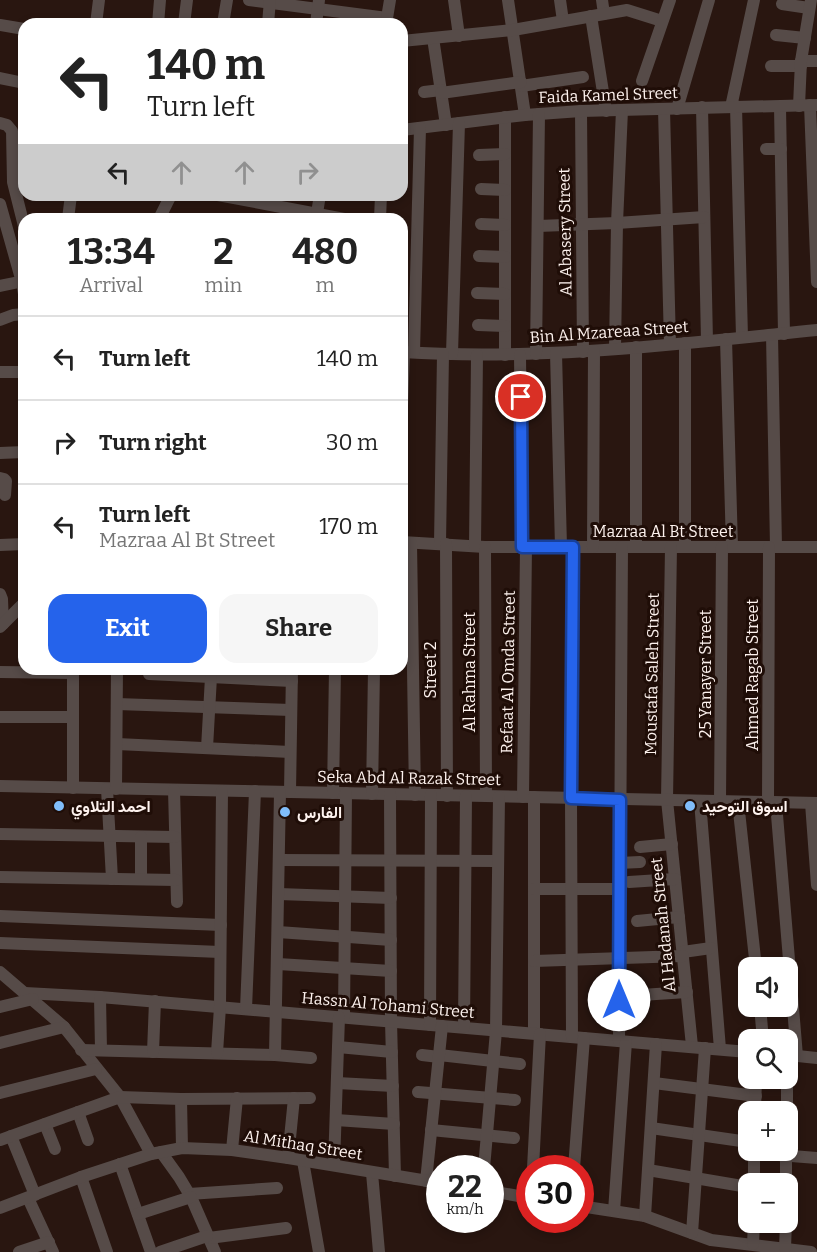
<!DOCTYPE html>
<html lang="en">
<head>
<meta charset="utf-8">
<style>
  body { margin:0; font-family:Bitter,Vazirmatn,serif; background:#f6f6f6; color:#222; height:100vh; display:flex; flex-direction:column; font-size:22px; white-space:nowrap }
  * { box-sizing:border-box; margin:0 }
  p { font-size:20px; color:#767676 }
  .icon { flex:none; width:33px; height:33px; fill:none; stroke:currentColor; stroke-width:2; stroke-linecap:round; stroke-linejoin:round }
  .map { position:relative; flex:1; overflow:hidden }
  .details { position:absolute; left:18px; top:213px; width:390px; height:462px; display:flex; flex-direction:column; background:#fff; border-radius:18px; box-shadow:0 3px 9px #0003 }
  .details>* { flex:none }
  .banner { position:absolute; left:18px; top:18px; width:390px; height:183px; border-radius:18px; box-shadow:0 3px 9px #0003; background:#fff; color:#222; overflow:hidden }
  .controls { position:absolute; left:738px; top:957px; display:grid; gap:12px }
  .controls a { display:grid; place-items:center; width:60px; height:60px; border-radius:12px; background:#fff; box-shadow:0 3px 9px #0003; font-size:30px }
  .speed { position:absolute; left:426px; top:1155px; display:flex; gap:12px; font-size:30px; font-weight:700; text-align:center }
  .speed>* { display:grid; place-content:center; width:78px; height:78px; border-radius:50%; background:#fff; box-shadow:0 3px 9px #0003; line-height:1 }
  .speed small { font-size:15px; font-weight:400 }
  .speed .limit { border:9px solid #d22; background:#fff; color:#111 }
  .pin { position:absolute; display:grid; place-items:center; width:51px; height:51px; color:#fff; margin:-26px; border:3px solid #fff; border-radius:50%; box-shadow:0 2px 6px #0007 }
  .me { position:absolute; width:66px; margin:-33px; rotate:0deg; stroke-linejoin:round; filter:drop-shadow(0 0 4px #0008) }
  .turn { display:flex; align-items:center; gap:21px; height:126px; padding:0 30px; font-size:27px }
  .turn .icon { width:78px; height:78px; stroke-width:2.5 }
  .turn b { display:block; font-size:42px; line-height:51px }
  .lanes { display:flex; align-items:center; height:57px; padding:0 30px; background:#0003; justify-content:center; gap:30px; direction:ltr }
  .lanes .off { opacity:.35 }
  .eta { display:flex; justify-content:space-evenly; align-items:center; height:102px; text-align:center }
  .eta b { font-size:36px; font-weight:700; line-height:42px }
  .action { display:flex; gap:12px; margin-top:auto; padding:12px 30px }
  .action a { flex:1; height:69px; border-radius:18px; background:#2563eb; color:#fff; font-size:24px; font-weight:700; line-height:69px; text-align:center }
  .action a+a { background:#f6f6f6; color:#222 }
  ul { padding:0; list-style:none }
  li { display:flex; align-items:center; gap:18px; height:84px; padding:0 30px; border-top:2px solid #e0e0e0 }
  li div { flex:1 }
  li b { display:block; font-size:22px }
  li em { font-style:normal }
  .map>svg:first-child { display:block }
</style>
</head>
<body>
<div class="map">
<svg width="817" height="1252" viewBox="0 0 817 1252">
  <rect width="100%" height="100%" fill="#291610"/>
  <g fill="none" stroke-linecap="round" stroke-linejoin="round">
    <!-- minor -->
    <g stroke="#564b48" stroke-width="12">
      <path d="M249,0L387,18"/>
      <path d="M454,0L459,36"/>
      <path d="M508,0L525,115"/>
      <path d="M560,0L563,21"/>
      <path d="M602,0L604,14"/>
      <path d="M782,4L809,8"/>
      <path d="M591,16L606,111"/>
      <path d="M96,24L99,0"/>
      <path d="M158,24L160,0"/>
      <path d="M184,24L187,0"/>
      <path d="M223,24L227,0"/>
      <path d="M268,24L270,0"/>
      <path d="M316,24L319,0"/>
      <path d="M386,24L390,0"/>
      <path d="M0,25L24,29"/>
      <path d="M776,35L805,38"/>
      <path d="M433,38L446,125"/>
      <path d="M402,41L513,30L627,10L662,21"/>
      <path d="M801,61H817"/>
      <path d="M771,66H801"/>
      <path d="M0,78L24,83"/>
      <path d="M642,81L670,0"/>
      <path d="M521,86L583,77"/>
      <path d="M424,92L441,90"/>
      <path d="M441,93L521,82"/>
      <path d="M810,105L817,282"/>
      <path d="M736,106L742,337"/>
      <path d="M799,106L801,61L811,0"/>
      <path d="M702,107L707,341"/>
      <path d="M731,107L754,0"/>
      <path d="M780,107L784,334"/>
      <path d="M664,109L670,344"/>
      <path d="M677,109L709,0"/>
      <path d="M581,111L583,352"/>
      <path d="M505,117V355"/>
      <path d="M0,123L7,125L12,131L13,182L24,226"/>
      <path d="M402,130L525,115L581,111L817,105"/>
      <path d="M766,149H781"/>
      <path d="M479,155L505,154"/>
      <path d="M481,189L505,190"/>
      <path d="M218,195L344,219"/>
      <path d="M0,204L22,282L24,294"/>
      <path d="M317,213L320,195"/>
      <path d="M68,219L71,195"/>
      <path d="M159,219L171,195"/>
      <path d="M380,219L381,195"/>
      <path d="M481,224L505,225"/>
      <path d="M538,226L617,223L704,217"/>
      <path d="M479,256L505,257"/>
      <path d="M0,286L24,281"/>
      <path d="M477,293L505,294"/>
      <path d="M0,320L13,315L24,314"/>
      <path d="M478,325L505,326"/>
      <path d="M772,335L776,547"/>
      <path d="M726,339L732,547"/>
      <path d="M685,343V547"/>
      <path d="M636,347V547"/>
      <path d="M615,349L617,223L622,110"/>
      <path d="M402,352C541,361 679,344 817,330"/>
      <path d="M414,352L420,128"/>
      <path d="M556,353L561,547"/>
      <path d="M452,354L459,123"/>
      <path d="M536,354L539,114"/>
      <path d="M520,355L522,547"/>
      <path d="M0,372H24"/>
      <path d="M402,406L404,352"/>
      <path d="M0,453L24,452"/>
      <path d="M0,478L4,479L6,481L5,495"/>
      <path d="M24,505V500"/>
      <path d="M402,542L485,547H817"/>
      <path d="M411,543L415,795"/>
      <path d="M440,544L443,354"/>
      <path d="M446,544L447,796"/>
      <path d="M0,545L24,544"/>
      <path d="M475,546L477,355"/>
      <path d="M485,547L486,796"/>
      <path d="M593,547L594,351"/>
      <path d="M671,547L667,800L692,1046"/>
      <path d="M0,594L2,599L3,624"/>
      <path d="M0,627L24,603"/>
      <path d="M0,672L73,673"/>
      <path d="M149,674L292,681"/>
      <path d="M117,704L291,710"/>
      <path d="M0,717H73"/>
      <path d="M117,744L290,752"/>
      <path d="M207,748L211,677"/>
      <path d="M0,786L817,803"/>
      <path d="M73,788V669"/>
      <path d="M107,789L112,879"/>
      <path d="M116,789L117,669"/>
      <path d="M174,790L177,902"/>
      <path d="M290,792L292,669"/>
      <path d="M333,793L335,669"/>
      <path d="M372,794L374,669"/>
      <path d="M390,794L391,1021L395,1176"/>
      <path d="M523,797L526,547"/>
      <path d="M534,797V1033"/>
      <path d="M700,801L720,1049"/>
      <path d="M720,801L722,547"/>
      <path d="M738,802L756,968"/>
      <path d="M768,802L769,547"/>
      <path d="M776,803L797,1056"/>
      <path d="M811,803L817,885"/>
      <path d="M0,834L175,837"/>
      <path d="M141,837V879"/>
      <path d="M640,847L672,844"/>
      <path d="M279,860L498,861"/>
      <path d="M619,863L640,862"/>
      <path d="M0,877L176,880"/>
      <path d="M629,882L675,879"/>
      <path d="M534,889H620"/>
      <path d="M279,894L391,898"/>
      <path d="M0,916L221,925"/>
      <path d="M637,921L679,917"/>
      <path d="M278,932L391,940"/>
      <path d="M0,943L220,952"/>
      <path d="M683,952L711,948"/>
      <path d="M534,961L683,956"/>
      <path d="M278,964L391,971"/>
      <path d="M0,972L64,1027L120,1097L151,1154"/>
      <path d="M25,993L100,997L748,1052"/>
      <path d="M641,995L687,992"/>
      <path d="M100,997L101,1050"/>
      <path d="M760,1006L763,1040"/>
      <path d="M0,1007L33,999"/>
      <path d="M246,1009L255,791"/>
      <path d="M344,1017L346,793"/>
      <path d="M430,1025L431,795"/>
      <path d="M464,1027L466,796"/>
      <path d="M572,1037L571,798L573,547"/>
      <path d="M619,1041L622,547"/>
      <path d="M0,1043L64,1027"/>
      <path d="M338,1047L392,1052"/>
      <path d="M81,1050L275,1055L311,1058"/>
      <path d="M153,1052L155,1001"/>
      <path d="M217,1053L220,1007L222,791"/>
      <path d="M275,1055L280,792"/>
      <path d="M422,1055L439,1057"/>
      <path d="M439,1055L520,1064"/>
      <path d="M788,1055L817,1058"/>
      <path d="M337,1083L393,1086"/>
      <path d="M654,1083L756,1096"/>
      <path d="M418,1092L515,1100"/>
      <path d="M0,1093L96,1069"/>
      <path d="M181,1099L182,1148"/>
      <path d="M78,1112L88,1140"/>
      <path d="M755,1112L756,1078"/>
      <path d="M787,1112V1078"/>
      <path d="M336,1120L394,1124"/>
      <path d="M45,1124L55,1149"/>
      <path d="M651,1128L748,1142"/>
      <path d="M431,1130L514,1138"/>
      <path d="M11,1136L35,1195"/>
      <path d="M0,1140L120,1097L181,1099L310,1098"/>
      <path d="M232,1150L237,1098"/>
      <path d="M161,1152L179,1177L191,1197L215,1252"/>
      <path d="M754,1153L817,1158"/>
      <path d="M288,1158L294,1098"/>
      <path d="M303,1161L319,1252"/>
      <path d="M120,1164L151,1252"/>
      <path d="M334,1165L339,1017"/>
      <path d="M484,1168L496,1031L499,797"/>
      <path d="M533,1168L540,1034"/>
      <path d="M574,1168L584,1038"/>
      <path d="M648,1170L748,1187"/>
      <path d="M372,1173L379,1252"/>
      <path d="M81,1177L107,1252"/>
      <path d="M426,1181L442,1026"/>
      <path d="M754,1184V1150"/>
      <path d="M786,1184V1150"/>
      <path d="M490,1191L530,1198"/>
      <path d="M189,1194L277,1188"/>
      <path d="M28,1198L53,1252"/>
      <path d="M580,1206L645,1216L711,1240L811,1252"/>
      <path d="M0,1208L81,1177L151,1154L182,1148L232,1150L288,1158L440,1183"/>
      <path d="M614,1211L626,1042"/>
      <path d="M138,1214L191,1197"/>
      <path d="M645,1216L656,1044"/>
      <path d="M692,1233L705,1048"/>
      <path d="M209,1238L286,1228"/>
      <path d="M753,1244L754,1222"/>
      <path d="M785,1248L786,1222"/>
      <path d="M19,1252L49,1242"/>
      <path d="M160,1252L207,1236"/>
    </g>
  </g>
  <g fill="none" stroke-linecap="round" stroke-linejoin="round">
    <!-- route casing -->
    <g stroke="#184099" stroke-width="15">
      <path id="route" d="M521,397L522,547H573L571,798L620,800L619,1000"/>
    </g>
    <!-- route -->
    <use href="#route" stroke="#2563eb" stroke-width="10"/>
  </g>
  <!-- markers -->
  <g fill="#80bdfa" stroke="#1f0d07" stroke-width="2">
    <circle cx="59" cy="806" r="6"/>
    <circle cx="690" cy="806" r="6"/>
    <circle cx="285" cy="812" r="6"/>
  </g>
  <g text-anchor="middle" dominant-baseline="central" stroke-width="6" stroke-linejoin="round" paint-order="stroke">
    <!-- street labels -->
    <g font-size="16" fill="#fdf2ee" stroke="#1f0d07">
      <text transform="translate(608 95) rotate(-2)">Faida Kamel Street</text>
      <text transform="translate(565 232) rotate(-91)">Al Abasery Street</text>
      <text transform="translate(609 332) rotate(-4)">Bin Al Mzareaa Street</text>
      <text x="663" y="531">Mazraa Al Bt Street</text>
      <text transform="translate(430 670) rotate(-90)">Street 2</text>
      <text transform="translate(469 672) rotate(-90)">Al Rahma Street</text>
      <text transform="translate(508 672) rotate(-89)">Refaat Al Omda Street</text>
      <text transform="translate(652 674) rotate(-89)">Moustafa Saleh Street</text>
      <text transform="translate(705 674) rotate(-90)">25 Yanayer Street</text>
      <text transform="translate(752 675) rotate(-90)">Ahmed Ragab Street</text>
      <text transform="translate(409 778) rotate(1)">Seka Abd Al Razak Street</text>
      <text transform="translate(663 925) rotate(-96)">Al Hadanah Street</text>
      <text transform="translate(388 1005) rotate(5)">Hassn Al Tohami Street</text>
      <text transform="translate(303 1145) rotate(9)">Al Mithaq Street</text>
    </g>
    <!-- poi labels -->
    <g font-size="16" font-weight="bold" fill="#fdf2ee" stroke="#1f0d07" text-anchor="start">
      <text x="71" y="806">احمد التلاوي</text>
      <text x="702" y="806">اسوق التوحيد</text>
      <text x="297" y="812">الفارس</text>
    </g>
  </g>
</svg>
<div class="controls">
<a><svg class="icon" aria-label="sound" viewBox="0 0 24 24"><path d="M4 9h4l5-4v14l-5-4H4zM17 9q2 3 0 6"/></svg></a>
<a><svg class="icon" aria-label="search" viewBox="0 0 24 24"><circle cx="10" cy="10" r="6"/><path d="M15 15l6 6"/></svg></a>
<a>+</a>
<a>−</a>
</div>
<div class="speed"><div>22<small>km/h</small></div><div class="limit">30</div></div>
<div class="pin" style="left:521px;top:397px;background:#d93025"><svg class="icon" aria-label="arrive" viewBox="0 0 24 24"><path d="M6 21V4h12l-3 4 3 4H6"/></svg></div>
<svg class="me" style="left:619px;top:1000px" viewBox="-20 -20 40 40"><circle r="19" fill="#fff"/><path d="M0-13L10 11 0 6-10 11z" fill="#2563eb"/></svg>
<div class="banner">
<div class="turn"><svg class="icon" aria-label="left" viewBox="0 0 24 24"><path d="M17 20v-9H6M10 6l-5 5 5 5"/></svg><div><b>140 m</b>Turn left</div></div>
<div class="lanes"><svg class="icon" aria-label="left" viewBox="0 0 24 24"><path d="M17 20v-9H6M10 6l-5 5 5 5"/></svg><svg class="icon off" aria-label="ahead" viewBox="0 0 24 24"><path d="M12 20V5M6 11l6-6 6 6"/></svg><svg class="icon off" aria-label="ahead" viewBox="0 0 24 24"><path d="M12 20V5M6 11l6-6 6 6"/></svg><svg class="icon off" aria-label="right" viewBox="0 0 24 24"><path d="M7 20v-9h11M14 6l5 5-5 5"/></svg></div>
</div>
<section class="details">
<div class="eta">
<div><b>13:34</b><p>Arrival</p></div>
<div><b>2</b><p>min</p></div>
<div><b>480</b><p>m</p></div>
</div>
<ul>
<li><svg class="icon" aria-label="left" viewBox="0 0 24 24"><path d="M17 20v-9H6M10 6l-5 5 5 5"/></svg><div><b>Turn left</b></div><em>140 m</em></li>
<li><svg class="icon" aria-label="right" viewBox="0 0 24 24"><path d="M7 20v-9h11M14 6l5 5-5 5"/></svg><div><b>Turn right</b></div><em>30 m</em></li>
<li><svg class="icon" aria-label="left" viewBox="0 0 24 24"><path d="M17 20v-9H6M10 6l-5 5 5 5"/></svg><div><b>Turn left</b><p>Mazraa Al Bt Street</p></div><em>170 m</em></li>
</ul>
<div class="action"><a>Exit</a><a>Share</a></div>
</section>
</div>
</body>
</html>
